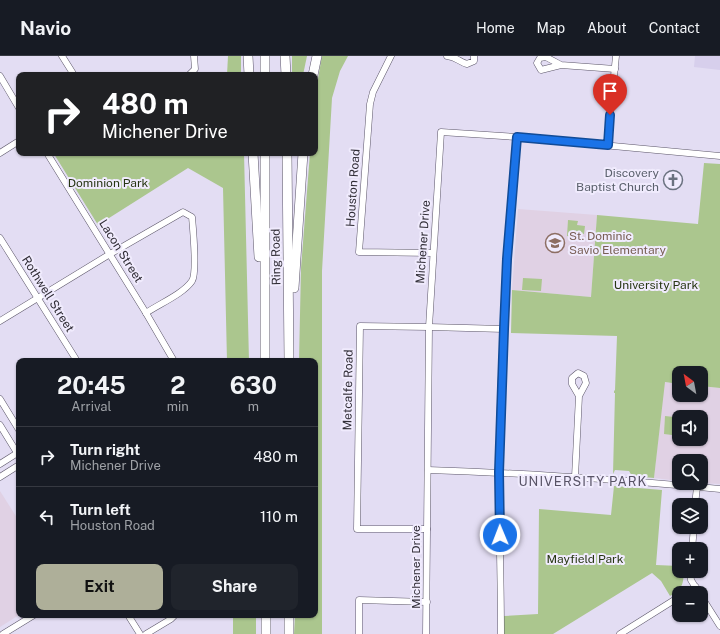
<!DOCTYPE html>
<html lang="en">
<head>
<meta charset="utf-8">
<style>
  body { margin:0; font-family:"Public Sans",sans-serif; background:#20242c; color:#f1f3f6; height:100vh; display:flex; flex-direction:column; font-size:15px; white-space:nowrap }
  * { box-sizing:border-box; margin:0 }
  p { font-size:13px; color:#9ea1a6 }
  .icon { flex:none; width:22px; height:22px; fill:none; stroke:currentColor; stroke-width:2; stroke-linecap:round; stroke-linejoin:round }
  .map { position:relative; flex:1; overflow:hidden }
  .side { position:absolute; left:16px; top:302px; width:302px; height:260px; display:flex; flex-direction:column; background:#171b24; border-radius:8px; box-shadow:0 1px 3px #0004 }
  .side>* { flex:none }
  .guide { position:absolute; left:16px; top:16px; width:302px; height:84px; border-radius:8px; box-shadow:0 1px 3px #0004; background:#202124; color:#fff; overflow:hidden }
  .needle { width:26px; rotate:328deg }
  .buttons { position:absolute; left:672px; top:310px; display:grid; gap:8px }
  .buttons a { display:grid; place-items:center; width:36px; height:36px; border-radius:8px; background:#171b24; box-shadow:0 1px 3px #0004; font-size:20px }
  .pin { position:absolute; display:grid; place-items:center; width:34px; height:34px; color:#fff; margin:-41px -17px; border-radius:50% 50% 50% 0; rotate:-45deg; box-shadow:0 0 4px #0007 }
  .pin .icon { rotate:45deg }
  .me { position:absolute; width:44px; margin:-22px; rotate:359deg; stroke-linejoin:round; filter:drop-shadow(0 0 3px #0008) }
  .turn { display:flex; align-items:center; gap:14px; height:84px; padding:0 20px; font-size:18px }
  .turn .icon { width:52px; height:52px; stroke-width:2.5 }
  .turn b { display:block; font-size:28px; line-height:34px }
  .eta { display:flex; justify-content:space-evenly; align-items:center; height:68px; text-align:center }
  .eta b { font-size:24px; font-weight:700; line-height:28px }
  .primary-button { display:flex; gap:8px; margin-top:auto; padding:8px 20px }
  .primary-button a { flex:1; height:46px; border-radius:8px; background:#aeaf99; color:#111; font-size:16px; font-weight:700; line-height:46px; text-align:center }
  .primary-button a+a { background:#20242c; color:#f1f3f6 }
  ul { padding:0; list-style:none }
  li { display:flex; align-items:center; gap:12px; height:60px; padding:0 20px; border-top:1px solid #363941 }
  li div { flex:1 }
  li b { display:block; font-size:15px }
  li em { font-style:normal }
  header { display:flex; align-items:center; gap:24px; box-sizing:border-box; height:56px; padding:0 20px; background:#171b24; border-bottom:1px solid #363941 }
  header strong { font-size:19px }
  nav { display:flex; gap:22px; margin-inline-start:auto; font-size:14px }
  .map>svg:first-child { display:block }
</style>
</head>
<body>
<header>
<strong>Navio</strong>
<nav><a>Home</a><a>Map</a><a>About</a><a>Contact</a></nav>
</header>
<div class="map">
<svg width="720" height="578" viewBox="0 0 720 578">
  <rect width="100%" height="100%" fill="#e3ddf3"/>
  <!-- built -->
  <path fill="#d7cfec" d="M695,0H720V14L694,11Z"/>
  <!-- education -->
  <g fill="#e0d1e4" fill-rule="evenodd">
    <path d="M518,153L597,159L591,241L512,234Z"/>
    <path d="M664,326L679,328V339H701V330L720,332V428L701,427V405H679V425L654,422ZM679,361H701V383H679Z"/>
    <path d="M0,435L19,465V559L0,571Z"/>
  </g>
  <!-- green -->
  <g fill="#abc68e">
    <path d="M228,0H241V19H227Z"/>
    <path d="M292,0H307L303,19H292Z"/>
    <path d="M322,0H348L340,15L332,42L322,215V578H294L295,559H315V305H299L301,212L310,97H315V39Z"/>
    <path d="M55,97H244L249,305H227L223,132L188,112L98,169L54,98Z"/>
    <path d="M704,107L720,108V332L701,330V317H679V328L665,326L654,422L632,420L629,415L615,414L613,418L615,337H614V335L615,334L617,280L511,277L512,234L591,241L597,159L698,168Z"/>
    <path d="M568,164L578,165L577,169L585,170L584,178L577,177L576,181L567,180Z"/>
    <path d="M523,222L542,223L541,235L522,234Z"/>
    <path d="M665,360L674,361L672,379L664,378Z"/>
    <path d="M614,430L662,434L656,509L679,510V515H684C683,529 683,532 670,540L661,525L652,517L553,578H504V560L538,558L539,453L611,459Z"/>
    <rect x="233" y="559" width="23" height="19"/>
  </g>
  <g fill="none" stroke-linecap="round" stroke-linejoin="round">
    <!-- minor casing -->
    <g stroke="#5b5568" stroke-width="7">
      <g id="minor">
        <path d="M62,0L74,19"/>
        <path d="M391,0L373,36L370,48L359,196L433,197"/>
        <path d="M447,0C457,1 459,6 467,8L474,5V0"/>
        <path d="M561,9L546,1L540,2L537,7L541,14L561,9L615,13"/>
        <path d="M189,19L195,13L194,0"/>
        <path d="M0,20L19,52"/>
        <path d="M607,89L616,0"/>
        <path d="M0,97L19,85"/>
        <path d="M47,97L146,257L174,305"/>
        <path d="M0,182L77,305"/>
        <path d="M0,265L110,198L183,156L192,161C193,172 197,217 192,225C183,238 159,248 146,257"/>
        <path d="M0,343L19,374"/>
        <path d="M0,369L19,400"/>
        <path d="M0,408L19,396"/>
        <path d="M428,414C525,417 623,424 720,433"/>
        <path d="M0,421L19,409"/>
        <path d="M575,421L579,340L586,327L584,320L578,317L572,322V328L579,340"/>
        <path d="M695,449L697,431"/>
        <path d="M427,473H357L360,270L429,271L504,273"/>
        <path d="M692,493L694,471"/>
        <path d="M690,515L691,524L699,537"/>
        <path d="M686,537L696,531"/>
        <path d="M701,540L720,570"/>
        <path d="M128,559L140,578"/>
        <path d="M3,578L34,559"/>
        <path d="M146,578L171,563L175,559"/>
        <path d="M359,578V544L427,546"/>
        <path d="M426,578L429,271L441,76L517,81L720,100"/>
        <path d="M501,578C501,524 499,471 499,417C500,305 508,193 517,81"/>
        <path d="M620,578L679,541"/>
      </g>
    </g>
    <!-- highway casing -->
    <g stroke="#5b5568" stroke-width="10">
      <g id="highway">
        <path d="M248,0L249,19"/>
        <path d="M285,0L286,19"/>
        <path d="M265,19V0"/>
        <path d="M313,19L317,0"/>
        <path d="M253,97L259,201"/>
        <path d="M287,97L289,305"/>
        <path d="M294,232L303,97"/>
        <path d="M265,305V97"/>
        <path d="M266,559V578"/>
        <path d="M289,559V578"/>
      </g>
    </g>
    <!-- minor -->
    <use href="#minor" stroke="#fff" stroke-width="6"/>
    <!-- highway -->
    <use href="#highway" stroke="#fff" stroke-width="9"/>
  </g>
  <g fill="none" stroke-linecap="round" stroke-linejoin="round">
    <!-- route casing -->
    <g stroke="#114b97" stroke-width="10">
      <path id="route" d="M500,479L499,416L504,273L507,203L517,81L608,89L610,59"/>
    </g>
    <!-- route -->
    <use href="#route" stroke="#1a73e8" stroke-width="7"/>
  </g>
  <!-- icons -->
  <defs>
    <g id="church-ring" transform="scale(1)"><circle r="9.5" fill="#f0ebfd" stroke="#6b7280" stroke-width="1.5"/><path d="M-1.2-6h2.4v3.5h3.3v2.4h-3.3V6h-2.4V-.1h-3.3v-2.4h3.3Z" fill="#6b7280"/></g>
    <g id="school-ring" transform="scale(1)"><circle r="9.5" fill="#f0ebfd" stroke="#8d6e63" stroke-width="1.5"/><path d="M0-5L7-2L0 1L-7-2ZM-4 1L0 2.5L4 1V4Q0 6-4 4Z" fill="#8d6e63"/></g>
  </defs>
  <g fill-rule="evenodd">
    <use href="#church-ring" x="673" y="124"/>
    <use href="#school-ring" x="555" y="187"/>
  </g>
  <g text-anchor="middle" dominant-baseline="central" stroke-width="4" stroke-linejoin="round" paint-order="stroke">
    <!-- worship labels -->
    <g font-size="12" fill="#5b616d" stroke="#f0ebfd" text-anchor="end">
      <text x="659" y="117">Discovery<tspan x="659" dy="14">Baptist Church</tspan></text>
    </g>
    <!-- park labels -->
    <g font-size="12" fill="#273613" stroke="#f0ebfd">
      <text x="108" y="127">Dominion Park</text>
      <text x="656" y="229">University Park</text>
      <text x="585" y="503">Mayfield Park</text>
    </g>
    <!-- street labels -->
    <g font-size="12" fill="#302d36" stroke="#f0ebfd">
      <text transform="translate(353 132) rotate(-86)">Houston Road</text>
      <text transform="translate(423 186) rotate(-86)">Michener Drive</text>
      <text transform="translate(121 195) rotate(58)">Lacon Street</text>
      <text transform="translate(276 201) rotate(-91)">Ring Road</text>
      <text transform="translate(48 238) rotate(58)">Rothwell Street</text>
      <text transform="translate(348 334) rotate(-89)">Metcalfe Road</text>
      <text transform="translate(416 511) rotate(-90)">Michener Drive</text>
    </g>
    <!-- education labels -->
    <g font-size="12" fill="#785e54" stroke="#f0ebfd" text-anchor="start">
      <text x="569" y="180">St. Dominic<tspan x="569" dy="14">Savio Elementary</tspan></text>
    </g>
    <!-- neighbourhood labels -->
    <g font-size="13" letter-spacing="1" fill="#585366" stroke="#f0ebfd">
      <text x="583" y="425">UNIVERSITY PARK</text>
    </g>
  </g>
</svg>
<div class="buttons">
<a><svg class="needle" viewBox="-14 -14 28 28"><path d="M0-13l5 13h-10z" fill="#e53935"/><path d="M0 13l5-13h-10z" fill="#9ea1a6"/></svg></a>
<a><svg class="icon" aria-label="sound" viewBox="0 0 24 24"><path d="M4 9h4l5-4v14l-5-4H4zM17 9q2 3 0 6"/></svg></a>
<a><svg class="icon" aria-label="search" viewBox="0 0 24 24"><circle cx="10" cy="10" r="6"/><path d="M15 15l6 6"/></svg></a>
<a><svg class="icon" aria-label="layers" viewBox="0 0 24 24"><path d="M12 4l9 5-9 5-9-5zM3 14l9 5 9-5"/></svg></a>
<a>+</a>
<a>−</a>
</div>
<div class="pin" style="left:610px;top:59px;background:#d93025"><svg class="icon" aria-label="arrive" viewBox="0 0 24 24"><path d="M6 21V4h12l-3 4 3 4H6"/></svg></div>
<svg class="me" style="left:500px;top:479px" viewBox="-20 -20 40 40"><circle r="17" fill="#1a73e8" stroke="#fff" stroke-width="3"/><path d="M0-11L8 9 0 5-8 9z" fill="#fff"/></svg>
<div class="guide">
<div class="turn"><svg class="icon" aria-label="right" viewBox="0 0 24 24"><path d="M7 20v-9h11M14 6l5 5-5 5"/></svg><div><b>480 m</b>Michener Drive</div></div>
</div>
<section class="side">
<div class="eta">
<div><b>20:45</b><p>Arrival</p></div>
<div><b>2</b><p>min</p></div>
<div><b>630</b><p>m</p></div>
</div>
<ul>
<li><svg class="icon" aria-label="right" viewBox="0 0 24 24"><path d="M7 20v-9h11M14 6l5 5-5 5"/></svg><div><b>Turn right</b><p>Michener Drive</p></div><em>480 m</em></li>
<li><svg class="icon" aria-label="left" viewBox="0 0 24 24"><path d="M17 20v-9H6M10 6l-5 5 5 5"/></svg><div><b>Turn left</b><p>Houston Road</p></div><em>110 m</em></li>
</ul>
<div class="primary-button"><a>Exit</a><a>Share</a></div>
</section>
</div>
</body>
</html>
